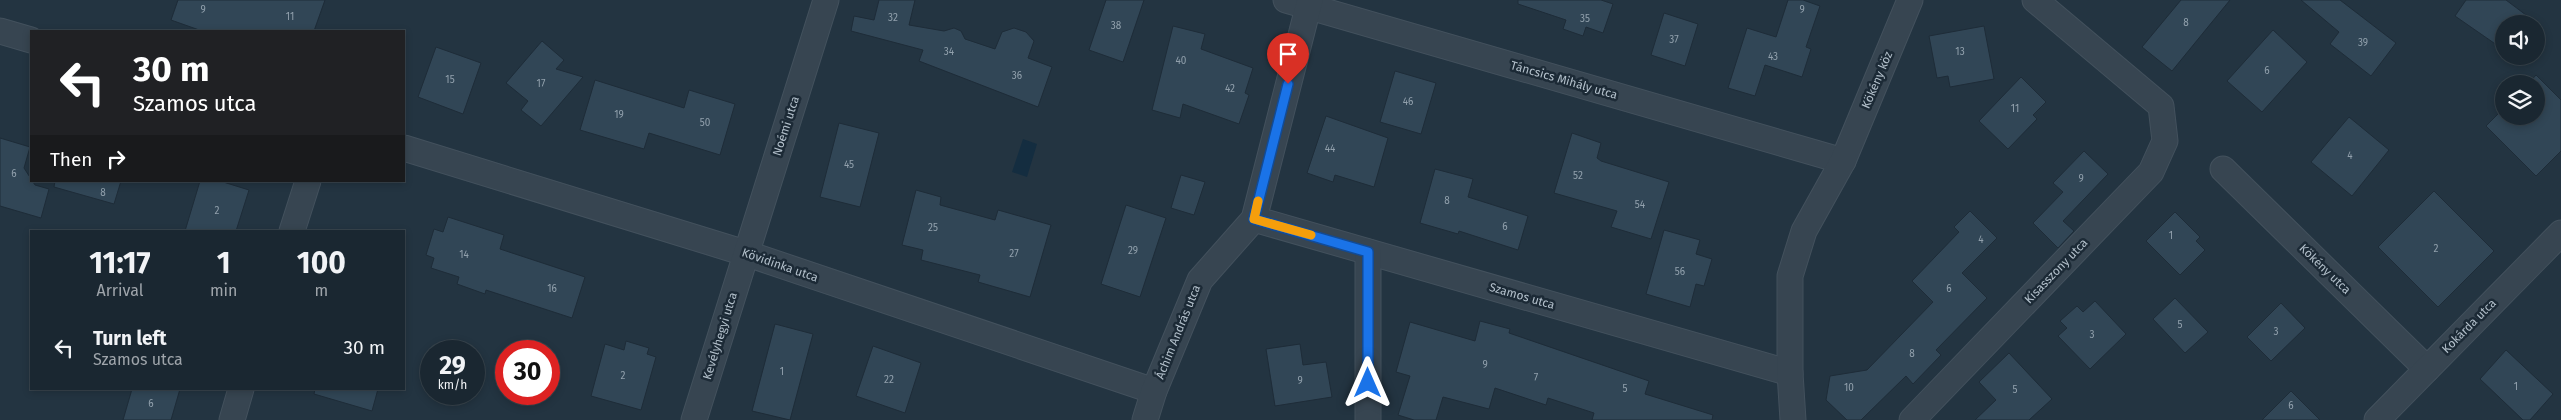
<!DOCTYPE html>
<html lang="en">
<head>
<meta charset="utf-8">
<style>
  body { margin:0; font-family:"Fira Sans",sans-serif; background:#232f39; color:#f1f3f6; height:100vh; display:flex; flex-direction:column; font-size:19px; white-space:nowrap }
  * { box-sizing:border-box; margin:0 }
  p { font-size:16px; color:#9fa5ab }
  .icon { flex:none; width:28px; height:28px; fill:none; stroke:currentColor; stroke-width:2; stroke-linecap:round; stroke-linejoin:round }
  .map { position:relative; flex:1; overflow:hidden }
  .panel { position:absolute; left:30px; top:230px; width:375px; height:160px; display:flex; flex-direction:column; background:#1a2731; border-radius:0px; box-shadow:0 2px 8px #0003,0 0 0 1px #38444d }
  .panel>* { flex:none }
  .hud { position:absolute; left:30px; top:30px; width:375px; height:152px; border-radius:0px; box-shadow:0 2px 8px #0003,0 0 0 1px #38444d; background:#202124; color:#fff; overflow:hidden }
  .buttons { position:absolute; left:2495px; top:15px; display:grid; gap:10px }
  .buttons a { display:grid; place-items:center; width:50px; height:50px; border-radius:50%; background:#1a2731; box-shadow:0 2px 8px #0003,0 0 0 1px #38444d; font-size:25px }
  .speed { position:absolute; left:420px; top:340px; display:flex; gap:10px; font-size:25px; font-weight:700; text-align:center }
  .speed>* { display:grid; place-content:center; width:65px; height:65px; border-radius:50%; background:#1a2731; box-shadow:0 2px 8px #0003,0 0 0 1px #38444d; line-height:1 }
  .speed small { font-size:12px; font-weight:400 }
  .speed .limit { border:8px solid #d22; background:#fff; color:#111 }
  .pin { position:absolute; display:grid; place-items:center; width:42px; height:42px; color:#fff; margin:-51px -21px; border-radius:50% 50% 50% 0; rotate:-45deg; box-shadow:0 0 5px #0007 }
  .pin .icon { rotate:45deg }
  .me { position:absolute; width:55px; margin:-28px; rotate:0deg; stroke-linejoin:round; filter:drop-shadow(0 0 4px #0008) }
  .turn { display:flex; align-items:center; gap:18px; height:105px; padding:0 20px; font-size:22px }
  .turn .icon { width:65px; height:65px; stroke-width:2.5 }
  .turn b { display:block; font-size:35px; line-height:42px }
  .then { display:flex; align-items:center; height:48px; padding:0 20px; background:#0003; gap:10px; font-size:19px }
  .eta { display:flex; justify-content:space-evenly; align-items:center; height:85px; text-align:center }
  .eta b { font-size:30px; font-weight:700; line-height:35px }
  ul { padding:0; list-style:none }
  li { display:flex; align-items:center; gap:15px; height:65px; padding:0 20px }
  li div { flex:1 }
  li b { display:block; font-size:19px }
  li em { font-style:normal }
  .map>svg:first-child { display:block }
</style>
</head>
<body>
<div class="map">
<svg width="2561" height="420" viewBox="0 0 2561 420">
  <rect width="100%" height="100%" fill="#233441"/>
  <!-- water -->
  <path fill="#142d40" d="M1023,139L1037,144L1027,177L1012,172Z"/>
  <!-- building -->
  <g fill="#314656" stroke="#1e2c38">
    <path d="M178,0H325L314,31H202L171,20Z"/>
    <path d="M879,0H915L909,25L944,31L954,28L961,31L965,39L995,49L1002,32L1014,28L1026,32L1034,41L1028,58L1052,67L1038,107L919,61L923,50L851,31L854,16L874,20Z"/>
    <path d="M1106,0H1144L1123,62L1089,50Z"/>
    <path d="M1518,0H1601L1613,4L1603,33L1586,27L1583,36L1563,29L1566,20L1518,4Z"/>
    <path d="M1788,0H1803L1820,6L1806,47L1811,49L1802,77L1765,65L1755,96L1728,88L1747,28L1776,37Z"/>
    <path d="M2181,0H2230L2172,71L2142,47Z"/>
    <path d="M2301,0H2340L2396,43L2371,76L2330,44L2339,32Z"/>
    <path d="M2466,0H2506L2538,24H2504V50L2455,16Z"/>
    <path d="M1664,13L1698,24L1685,66L1651,55Z"/>
    <path d="M1173,26L1205,34L1201,49L1253,68L1245,93L1249,95L1239,124L1183,104L1180,118L1152,110Z"/>
    <path d="M1984,26L1994,79L1950,87L1948,76L1937,78L1929,36Z"/>
    <path d="M2273,30L2307,62L2262,112L2227,81Z"/>
    <path d="M542,41L564,60L556,69L583,77L541,126L521,110L528,101L506,83Z"/>
    <path d="M436,47L481,63L463,114L418,97Z"/>
    <path d="M1395,71L1436,83L1421,134L1380,122Z"/>
    <path d="M2536,75L2561,100V151L2536,176L2486,126L2504,108V116H2536V84H2528Z"/>
    <path d="M2021,77L2046,102L2033,115L2037,119L2008,149L1979,121Z"/>
    <path d="M595,80L684,108L689,90L735,104L720,155L649,133L644,149L580,130Z"/>
    <path d="M1326,116L1388,138L1374,187L1335,175L1333,182L1307,173Z"/>
    <path d="M2349,117L2389,150L2352,196L2311,162Z"/>
    <path d="M839,123L879,133L860,207L820,197Z"/>
    <path d="M1572,133L1601,143L1597,158L1601,161L1669,182L1651,239L1611,227L1617,211L1554,193Z"/>
    <path d="M0,138L30,147L24,168L35,185L49,189L41,218L0,206Z"/>
    <path d="M2084,151L2108,174L2063,221L2074,231L2058,248L2033,223L2063,192L2053,183Z"/>
    <path d="M1435,169L1473,179L1468,197L1528,216L1518,250L1459,231L1458,234L1420,223Z"/>
    <path d="M1181,175L1205,182L1194,215L1171,208Z"/>
    <path d="M55,181H121L114,204L54,187Z"/>
    <path d="M200,181H220L249,190L236,231H185Z"/>
    <path d="M916,190L941,197L940,205L995,220L998,210L1051,225L1030,297L978,282L980,275L921,260L923,250L902,245Z"/>
    <path d="M2434,191L2494,251L2438,307L2378,247Z"/>
    <path d="M1126,205L1166,218L1140,297L1101,284Z"/>
    <path d="M1970,211L1997,238L1962,273L1987,298L1936,350L1941,355L1913,384L1906,376L1861,420H1847L1826,400L1830,376L1867,370L1933,302L1912,281L1959,232L1954,227Z"/>
    <path d="M2175,212L2200,237L2196,241L2205,250L2180,275L2146,241Z"/>
    <path d="M448,217L504,235L500,249L585,277L572,318L486,290L485,294L457,284L459,277L431,268L434,258L426,255L434,229L443,232Z"/>
    <path d="M1664,230L1700,240L1696,254L1712,259L1704,286L1696,284L1690,307L1646,294Z"/>
    <path d="M2175,298L2208,332L2185,353L2153,319Z"/>
    <path d="M2095,301L2126,334L2090,369L2058,336L2067,328L2060,321L2077,306L2083,312Z"/>
    <path d="M2281,303L2305,328L2271,361L2247,337Z"/>
    <path d="M1480,321L1510,329L1509,333L1649,381L1645,394L1713,415L1712,420H1592L1594,413L1548,398L1546,405L1495,388L1489,409L1443,397L1436,420H1414L1398,415L1410,376L1396,372L1410,322L1475,341Z"/>
    <path d="M775,324L813,334L790,420L752,411Z"/>
    <path d="M626,341L649,348L647,354L656,357L641,410L591,396L605,344L624,350Z"/>
    <path d="M1300,344L1303,365L1326,362L1332,397L1275,406L1266,349Z"/>
    <path d="M873,346L921,363L905,413L856,396Z"/>
    <path d="M2506,350L2553,394L2530,420H2523L2480,379Z"/>
    <path d="M2009,353L2052,399L2029,420H1975L1996,400L1979,382Z"/>
    <path d="M132,389H180L171,420H123Z"/>
    <path d="M315,389H378L372,411L314,394Z"/>
    <path d="M2291,391L2320,420H2262Z"/>
  </g>
  <g fill="none" stroke-linecap="round" stroke-linejoin="round">
    <!-- street casing -->
    <g stroke="#43515d" stroke-width="27">
      <g id="street">
        <path d="M1286,0L1843,161"/>
        <path d="M0,31L31,40"/>
        <path d="M404,148L745,253L1154,391"/>
        <path d="M2223,169L2427,369"/>
        <path d="M1254,219L1790,373"/>
        <path d="M292,231L308,181"/>
        <path d="M232,420L241,389"/>
        <path d="M694,420L826,0"/>
        <path d="M1145,420L1154,391L1200,280L1254,219L1310,0"/>
        <path d="M1368,420V252"/>
        <path d="M1793,420L1790,373V276L1804,231L1843,161L1910,0"/>
        <path d="M1912,420L2151,172L2165,141L2161,106L2035,0"/>
        <path d="M2377,420L2561,233"/>
      </g>
    </g>
    <!-- street -->
    <use href="#street" stroke="#374551" stroke-width="25"/>
  </g>
  <g fill="none" stroke-linecap="round" stroke-linejoin="round">
    <!-- route casing -->
    <g stroke="#114b97" stroke-width="12">
      <path id="route" d="M1288,84L1254,219L1368,252V383"/>
    </g>
    <!-- route -->
    <use href="#route" stroke="#1a73e8" stroke-width="9"/>
    <!-- slow -->
    <path stroke="#f59e0b" stroke-width="9" d="M1258,201L1254,219L1311,235"/>
  </g>
  <g text-anchor="middle" dominant-baseline="central" stroke-width="5" stroke-linejoin="round" paint-order="stroke">
    <!-- number labels -->
    <g font-size="10" fill="#91a0ac">
      <text x="203" y="10">9</text>
      <text x="1802" y="10">9</text>
      <text x="290" y="17">11</text>
      <text x="893" y="18">32</text>
      <text x="1585" y="19">35</text>
      <text x="2186" y="23">8</text>
      <text x="1116" y="26">38</text>
      <text x="1674" y="40">37</text>
      <text x="2363" y="43">39</text>
      <text x="949" y="52">34</text>
      <text x="1960" y="52">13</text>
      <text x="1773" y="57">43</text>
      <text x="1181" y="61">40</text>
      <text x="2267" y="71">6</text>
      <text x="1017" y="76">36</text>
      <text x="450" y="80">15</text>
      <text x="541" y="84">17</text>
      <text x="1230" y="89">42</text>
      <text x="1408" y="102">46</text>
      <text x="2015" y="109">11</text>
      <text x="619" y="115">19</text>
      <text x="705" y="123">50</text>
      <text x="1330" y="149">44</text>
      <text x="2350" y="156">4</text>
      <text x="849" y="165">45</text>
      <text x="14" y="174">6</text>
      <text x="1578" y="176">52</text>
      <text x="2081" y="179">9</text>
      <text x="103" y="193">8</text>
      <text x="1447" y="201">8</text>
      <text x="1640" y="205">54</text>
      <text x="217" y="211">2</text>
      <text x="1505" y="227">6</text>
      <text x="933" y="228">25</text>
      <text x="2171" y="236">1</text>
      <text x="1981" y="240">4</text>
      <text x="2436" y="249">2</text>
      <text x="1133" y="251">29</text>
      <text x="1014" y="254">27</text>
      <text x="464" y="255">14</text>
      <text x="1680" y="272">56</text>
      <text x="552" y="289">16</text>
      <text x="1949" y="289">6</text>
      <text x="2180" y="325">5</text>
      <text x="2276" y="332">3</text>
      <text x="2092" y="335">3</text>
      <text x="1912" y="354">8</text>
      <text x="1485" y="365">9</text>
      <text x="782" y="372">1</text>
      <text x="623" y="376">2</text>
      <text x="1536" y="378">7</text>
      <text x="889" y="380">22</text>
      <text x="1300" y="381">9</text>
      <text x="2516" y="387">1</text>
      <text x="1849" y="388">10</text>
      <text x="1625" y="389">5</text>
      <text x="2015" y="390">5</text>
      <text x="151" y="404">6</text>
      <text x="2291" y="406">6</text>
    </g>
    <!-- street labels -->
    <g font-size="12" fill="#b3c0cb" stroke="#1c2a36">
      <text transform="translate(1564 80) rotate(16)">Táncsics Mihály utca</text>
      <text transform="translate(1877 80) rotate(-67)">Kökény köz</text>
      <text transform="translate(786 126) rotate(-72)">Noémi utca</text>
      <text transform="translate(780 265) rotate(19)">Kövidinka utca</text>
      <text transform="translate(2325 269) rotate(44)">Kökény utca</text>
      <text transform="translate(2056 271) rotate(-46)">Kisasszony utca</text>
      <text transform="translate(1522 296) rotate(16)">Szamos utca</text>
      <text transform="translate(2469 326) rotate(-45)">Kokárda utca</text>
      <text transform="translate(1178 332) rotate(-68)">Áchim András utca</text>
      <text transform="translate(720 336) rotate(-73)">Kevélyhegyi utca</text>
    </g>
  </g>
</svg>
<div class="buttons">
<a><svg class="icon" aria-label="sound" viewBox="0 0 24 24"><path d="M4 9h4l5-4v14l-5-4H4zM17 9q2 3 0 6"/></svg></a>
<a><svg class="icon" aria-label="layers" viewBox="0 0 24 24"><path d="M12 4l9 5-9 5-9-5zM3 14l9 5 9-5"/></svg></a>
</div>
<div class="speed"><div>29<small>km/h</small></div><div class="limit">30</div></div>
<div class="pin" style="left:1288px;top:84px;background:#d93025"><svg class="icon" aria-label="arrive" viewBox="0 0 24 24"><path d="M6 21V4h12l-3 4 3 4H6"/></svg></div>
<svg class="me" style="left:1368px;top:383px" viewBox="-20 -20 40 40"><path d="M0-17L14 15 0 8-14 15z" fill="#1a73e8" stroke="#fff" stroke-width="4"/></svg>
<div class="hud">
<div class="turn"><svg class="icon" aria-label="left" viewBox="0 0 24 24"><path d="M17 20v-9H6M10 6l-5 5 5 5"/></svg><div><b>30 m</b>Szamos utca</div></div>
<div class="then">Then<svg class="icon" aria-label="right" viewBox="0 0 24 24"><path d="M7 20v-9h11M14 6l5 5-5 5"/></svg></div>
</div>
<section class="panel">
<div class="eta">
<div><b>11:17</b><p>Arrival</p></div>
<div><b>1</b><p>min</p></div>
<div><b>100</b><p>m</p></div>
</div>
<ul>
<li><svg class="icon" aria-label="left" viewBox="0 0 24 24"><path d="M17 20v-9H6M10 6l-5 5 5 5"/></svg><div><b>Turn left</b><p>Szamos utca</p></div><em>30 m</em></li>
</ul>
</section>
</div>
</body>
</html>
